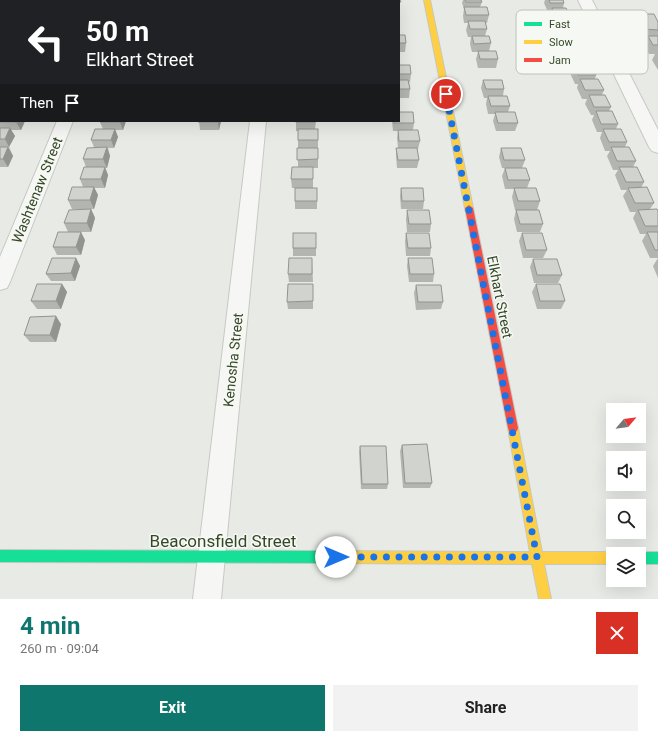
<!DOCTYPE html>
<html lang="en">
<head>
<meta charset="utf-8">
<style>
  body { margin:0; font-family:Roboto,sans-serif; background:#f2f2f2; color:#222; height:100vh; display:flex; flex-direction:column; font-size:15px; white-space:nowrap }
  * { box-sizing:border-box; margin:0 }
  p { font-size:13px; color:#767676 }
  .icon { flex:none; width:22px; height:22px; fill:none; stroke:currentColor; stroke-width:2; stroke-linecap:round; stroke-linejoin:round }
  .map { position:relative; height:599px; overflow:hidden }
  .panel { display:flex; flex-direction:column; background:#fff; flex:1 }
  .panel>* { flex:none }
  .guide { position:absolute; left:0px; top:0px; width:400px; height:122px; box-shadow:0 4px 16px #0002; background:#202124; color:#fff; overflow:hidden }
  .needle { width:26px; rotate:61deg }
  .controls { position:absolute; left:606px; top:403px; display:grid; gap:8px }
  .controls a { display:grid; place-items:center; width:40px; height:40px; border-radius:0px; background:#fff; box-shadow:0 4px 16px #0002; font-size:20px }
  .pin { position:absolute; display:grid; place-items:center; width:34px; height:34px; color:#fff; margin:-17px; border:2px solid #fff; border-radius:50%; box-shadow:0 1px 4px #0007 }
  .me { position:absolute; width:44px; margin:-22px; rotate:90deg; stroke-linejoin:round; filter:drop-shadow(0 0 3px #0008) }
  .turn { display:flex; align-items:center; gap:14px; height:84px; padding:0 20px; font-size:18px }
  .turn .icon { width:52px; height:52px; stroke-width:2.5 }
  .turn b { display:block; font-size:28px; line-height:34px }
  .then { display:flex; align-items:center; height:38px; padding:0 20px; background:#0003; gap:8px; font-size:15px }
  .round { display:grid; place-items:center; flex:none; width:42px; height:42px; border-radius:0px; background:#f2f2f2 }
  .summary { display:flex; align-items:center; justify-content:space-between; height:68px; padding:0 20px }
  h1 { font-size:24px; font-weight:700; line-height:30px; color:#0f766e }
  .cta { display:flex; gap:8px; margin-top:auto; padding:8px 20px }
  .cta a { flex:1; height:46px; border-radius:0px; background:#0f766e; color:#fff; font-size:16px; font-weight:700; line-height:46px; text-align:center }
  .cta a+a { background:#f2f2f2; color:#222 }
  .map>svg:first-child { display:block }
</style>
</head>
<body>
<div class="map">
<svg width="658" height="599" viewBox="0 0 658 599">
  <rect width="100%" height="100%" fill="#e8ebe5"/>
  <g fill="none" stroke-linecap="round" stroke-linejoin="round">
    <!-- street casing -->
    <g stroke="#c6c9c3" stroke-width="2">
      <g id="street">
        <path d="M108,0H122L107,1Z"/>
        <rect x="264" y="0" width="14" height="1"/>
        <path d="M578,0H592L658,130V153L652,151L649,147Z"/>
        <path d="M57,121H73L10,282L7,288L0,290V257Z"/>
        <path d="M250,121H266L221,599H193Z"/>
      </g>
    </g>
    <!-- fast casing -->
    <g stroke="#c6c9c3" stroke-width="2">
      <g id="fast">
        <path d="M0,550L323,551L327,553L329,557L327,561L323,563L0,562Z"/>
        <path d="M639,552H658V564H639V554H635Z"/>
      </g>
    </g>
    <!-- slow casing -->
    <g stroke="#c6c9c3" stroke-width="2">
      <g id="slow">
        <path d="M424,0H430L473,208L469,211L465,208Z"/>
        <path d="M513,423L517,425L518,428L542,552H613L617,554H613V564H544L551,599H539L532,564L323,563L319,561L317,557L319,553L323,551L530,552L508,428L509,425Z"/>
      </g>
    </g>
    <!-- jam casing -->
    <g stroke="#c6c9c3" stroke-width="2">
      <path id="jam" d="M469,205L473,208L518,428L517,431L513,433L509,431L508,428L465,208Z"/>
    </g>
    <!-- street -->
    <use href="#street" fill="#f6f7f5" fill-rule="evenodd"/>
    <!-- fast -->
    <use href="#fast" fill="#16e098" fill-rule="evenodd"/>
    <!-- slow -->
    <use href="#slow" fill="#ffcf43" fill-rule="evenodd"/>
    <!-- jam -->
    <use href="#jam" fill="#f24e42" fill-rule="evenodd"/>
  </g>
  <!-- wall -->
  <g fill="#b3b5b1">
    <path d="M383,0H400V10H399V1H383Z"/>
    <path d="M463,0H481L482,2L480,7L489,15L487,23H485L487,29L485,36L491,43L489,51L498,59L496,68H478L476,59L478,52H472L470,44L471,37H468L466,30L468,23H464L463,16L464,9L462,3Z"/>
    <path d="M545,0H563L564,3L563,8L570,16L569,22L577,31L575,36L583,46L582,50L589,60L588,64L596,75L595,79L604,90L602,95L611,107L609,111L618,124L616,129L627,142L625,147L636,161L633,167L644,182L641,188L654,203L650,209L658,211V258H650L642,241L646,234H640L633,218L636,212H630L623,196L627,190H621L615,175L618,170H613L607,156L610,151H605L600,138L602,132H597L592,120L594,115H591L585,104L587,99H582L577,88L578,84H575L570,73L572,69H571L566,58L568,54H565L561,45L563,39H559L555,30L557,25H553L549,16L551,12H548L544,3Z"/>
    <path d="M635,14L658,22V70L652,60L655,54H649L644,44L647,38H640L631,22Z"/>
    <path d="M399,35L406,43L405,52H399Z"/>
    <path d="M399,65L411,74L410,82H409L410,89L409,98H399Z"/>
    <path d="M483,80L504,89L503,96L510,106L508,112L518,123L515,131H496L493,121L495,114H488L486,104L487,98H484L481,88Z"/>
    <path d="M0,115L1,121H25L21,130H11L15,136L9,147L13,156L8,167H0Z"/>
    <path d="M126,121L123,130H115L118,137L114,148H108L110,156L107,168H105L108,175L105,188H94L98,195L94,209H72L68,200L83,187L80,179L86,167L83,159L94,147L91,140L103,129L100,122Z"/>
    <path d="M199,121H221L219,130H200Z"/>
    <path d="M296,121H316L315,129H318V168H313V188H292L291,179L298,167V131H296Z"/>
    <path d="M392,121L414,123L413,130L420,141L418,149H417L419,160L417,168H397L396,156V148H398L397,138L398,131H393Z"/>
    <path d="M501,148L525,160L522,168L530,180L527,188L540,201L537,210H515L512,197L514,189H505L502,176L505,168H502L499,157Z"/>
    <path d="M317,188V209H295V201Z"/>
    <path d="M401,188L424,201L423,209H401L400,196Z"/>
    <path d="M91,209L95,218L91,232H68L64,223Z"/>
    <path d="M407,210L431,224L430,232H407L406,219Z"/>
    <path d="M516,210L543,224L540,232H517L514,219Z"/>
    <path d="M316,233V256H293V248Z"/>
    <path d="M406,233L431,248L430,256H406L405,241Z"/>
    <path d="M522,233L547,250L543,258H523L519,241Z"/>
    <path d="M85,240L81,255H57L53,247Z"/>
    <path d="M76,258L80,266L75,281H51L46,274Z"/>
    <path d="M312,258L313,282H289L288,274Z"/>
    <path d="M408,258L434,274L433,282H409L407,266Z"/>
    <path d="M658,258V278L653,266Z"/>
    <path d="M533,259L562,275L558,283H534L530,267Z"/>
    <path d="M62,284L67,292L61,309H37L31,301Z"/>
    <path d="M313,284V309H288L287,302Z"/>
    <path d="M536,284L565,301L561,309H537L532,292Z"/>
    <path d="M416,285L443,302L441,309L416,310L414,293Z"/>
    <path d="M61,324L56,342H30L24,335Z"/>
    <path d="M402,445L432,483L430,488H403L400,451Z"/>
    <path d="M360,446L388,484L387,489H361L359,452Z"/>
  </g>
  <!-- shaded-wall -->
  <g fill="#929490">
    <path d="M0,0H3V1H1V9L0,10Z"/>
    <path d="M17,121H25L21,130L16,122Z"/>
    <path d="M120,121H126L123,130L120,122Z"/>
    <path d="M218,121H221L219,130L218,122Z"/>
    <path d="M10,128L15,136L9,147L5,139Z"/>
    <path d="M115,129L118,137L114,148L111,140Z"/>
    <path d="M8,147L13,156L8,167L3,159Z"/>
    <path d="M107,147L110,156L107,168L103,159Z"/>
    <path d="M105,167L108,175L105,188L101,179Z"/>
    <path d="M94,187L98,195L94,209L90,200Z"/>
    <path d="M91,209L95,218L91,232L87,223Z"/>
    <path d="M81,232L85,240L81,255L76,247Z"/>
    <path d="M76,258L80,266L75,281L71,273Z"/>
    <path d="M62,284L67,292L61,309L56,301Z"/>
    <path d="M56,316L61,324L56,342L50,335Z"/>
  </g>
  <!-- building -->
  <g fill="#d0d3ce" stroke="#929490">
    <path d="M59,0H75V1H58Z"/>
    <path d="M213,0H236L235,1H213Z"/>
    <rect x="304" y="0" width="24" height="1"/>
    <path d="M384,0H400L401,2H399V1H384Z"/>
    <path d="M465,0H481L482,2H466Z"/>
    <path d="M549,0H563L564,3H550Z"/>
    <path d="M464,7H487L489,15H466Z"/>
    <path d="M552,8H566L570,16L556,17Z"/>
    <path d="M635,14H654L658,22V30L644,29Z"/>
    <path d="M468,21H485L487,29H470Z"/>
    <path d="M399,35H405L406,43H399Z"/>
    <path d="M472,36H489L491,43L474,44Z"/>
    <path d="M648,36H658V45H653Z"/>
    <path d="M478,51H496L498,59H480Z"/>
    <path d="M573,64H591L596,75H578Z"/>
    <path d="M399,65H410L411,74H399Z"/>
    <path d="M580,79H598L604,90H585Z"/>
    <path d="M399,80H408L410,89H399Z"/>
    <path d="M483,80H502L504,89H486Z"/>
    <path d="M589,95H605L611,107H594Z"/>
    <path d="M488,96H507L510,106H491Z"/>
    <path d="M596,111H612L618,124H601Z"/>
    <path d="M399,112H413L414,123H394V121H399Z"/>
    <path d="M495,112H515L518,123H498Z"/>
    <path d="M1,113V121H17L16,122H0V115Z"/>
    <path d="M101,121H120V122H100Z"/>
    <path d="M199,121H218V122H198Z"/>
    <rect x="296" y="121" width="19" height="1"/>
    <path d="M0,128H10L5,139H0Z"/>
    <path d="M95,129H115L111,140H91Z"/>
    <rect x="298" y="129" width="20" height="11"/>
    <path d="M603,129H621L627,142H609Z"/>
    <path d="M398,130H418L420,141H399Z"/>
    <path d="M0,147H8L3,159H0Z"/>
    <path d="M107,147L103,159H83L87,148Z"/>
    <path d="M611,147H629L636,161H617Z"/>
    <path d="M297,148H318V159L297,160Z"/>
    <path d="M396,148H417L419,160H398Z"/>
    <path d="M501,148H521L525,160H504Z"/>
    <path d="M84,167H105L101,179H80Z"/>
    <path d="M292,167H313V179H291Z"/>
    <path d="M619,167H637L644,182H626Z"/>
    <path d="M505,168H526L530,180H508Z"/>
    <path d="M72,187H94L90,200H68Z"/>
    <path d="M647,187L654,203H635L628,188Z"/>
    <rect x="295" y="188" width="22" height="13"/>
    <path d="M401,188H423L424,201H402Z"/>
    <path d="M514,188H536L540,201H518Z"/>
    <path d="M91,209L87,223H64L69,210Z"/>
    <path d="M657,209L658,211V226H645L638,210Z"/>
    <path d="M407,210H429L431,224H409Z"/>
    <path d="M516,210H539L543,224H520Z"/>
    <path d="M58,232H81L76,247H53Z"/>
    <path d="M647,232H658V250H655Z"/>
    <rect x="293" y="233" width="23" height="15"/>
    <path d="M406,233H429L431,248H408Z"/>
    <path d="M522,233H542L547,250H526Z"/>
    <path d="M52,258H76L71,273L46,274Z"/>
    <path d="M289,258H312V274H288Z"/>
    <path d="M408,258H432L434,274H410Z"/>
    <path d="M533,259H557L562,275H537Z"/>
    <path d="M37,284H62L56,301H31Z"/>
    <path d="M288,284H313V301L287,302Z"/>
    <path d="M536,284H560L565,301H540Z"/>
    <path d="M416,285H441L443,302H418Z"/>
    <path d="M56,316L50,335H24L30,317Z"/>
    <path d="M427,444L432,483H405L402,445Z"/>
    <path d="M360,446H386L388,484H362Z"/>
  </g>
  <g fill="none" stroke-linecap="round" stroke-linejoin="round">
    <!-- route -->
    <path stroke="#1a73e8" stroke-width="7" stroke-dasharray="0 12.6" d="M336,557H537L446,94"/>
  </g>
  <g text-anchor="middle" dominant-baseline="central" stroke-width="3" stroke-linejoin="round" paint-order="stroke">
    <!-- street labels -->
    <g font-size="14" fill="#364729" stroke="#f6f9f3">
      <text transform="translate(37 190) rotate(-68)">Washtenaw Street</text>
      <text transform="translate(500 297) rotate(79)">Elkhart Street</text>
      <text transform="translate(233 360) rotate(-84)">Kenosha Street</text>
    </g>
    <!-- near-street labels -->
    <g font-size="17" fill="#364729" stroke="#f6f9f3">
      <text x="223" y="541">Beaconsfield Street</text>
    </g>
  </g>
  <!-- legend -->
  <rect x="516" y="10" width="132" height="64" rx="6" fill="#f6f9f3" stroke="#bcc4b6" stroke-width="1"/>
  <rect x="524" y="22" width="18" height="4" fill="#16e098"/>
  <rect x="524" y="40" width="18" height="4" fill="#ffcf43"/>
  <rect x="524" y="58" width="18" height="4" fill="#f24e42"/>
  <g font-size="11" fill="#364729">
    <text x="549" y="28">Fast</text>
    <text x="549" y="46">Slow</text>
    <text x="549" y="64">Jam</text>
  </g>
</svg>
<div class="controls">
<a><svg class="needle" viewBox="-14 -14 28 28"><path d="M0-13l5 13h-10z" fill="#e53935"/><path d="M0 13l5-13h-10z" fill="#767676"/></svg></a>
<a><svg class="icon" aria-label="sound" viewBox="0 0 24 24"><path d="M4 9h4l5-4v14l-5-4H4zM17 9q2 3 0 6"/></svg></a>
<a><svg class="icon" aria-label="search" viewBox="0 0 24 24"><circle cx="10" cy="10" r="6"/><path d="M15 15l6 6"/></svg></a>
<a><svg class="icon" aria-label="layers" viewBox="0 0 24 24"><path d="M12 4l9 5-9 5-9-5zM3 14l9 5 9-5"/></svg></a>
</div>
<div class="pin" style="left:446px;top:94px;background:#d93025"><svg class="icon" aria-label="arrive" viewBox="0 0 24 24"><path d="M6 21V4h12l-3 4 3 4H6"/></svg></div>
<svg class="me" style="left:336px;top:557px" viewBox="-20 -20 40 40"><circle r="19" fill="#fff"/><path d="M0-13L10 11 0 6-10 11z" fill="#1a73e8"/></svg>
<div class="guide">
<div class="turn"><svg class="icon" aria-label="left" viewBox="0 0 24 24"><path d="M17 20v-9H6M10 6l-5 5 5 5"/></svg><div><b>50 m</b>Elkhart Street</div></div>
<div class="then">Then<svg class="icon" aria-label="arrive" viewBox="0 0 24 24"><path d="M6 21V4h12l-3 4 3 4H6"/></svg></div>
</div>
</div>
<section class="panel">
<div class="summary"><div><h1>4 min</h1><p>260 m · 09:04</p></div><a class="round" style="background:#d93025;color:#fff"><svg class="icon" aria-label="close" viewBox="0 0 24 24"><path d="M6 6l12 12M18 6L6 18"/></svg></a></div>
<div class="cta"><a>Exit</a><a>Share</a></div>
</section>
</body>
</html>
